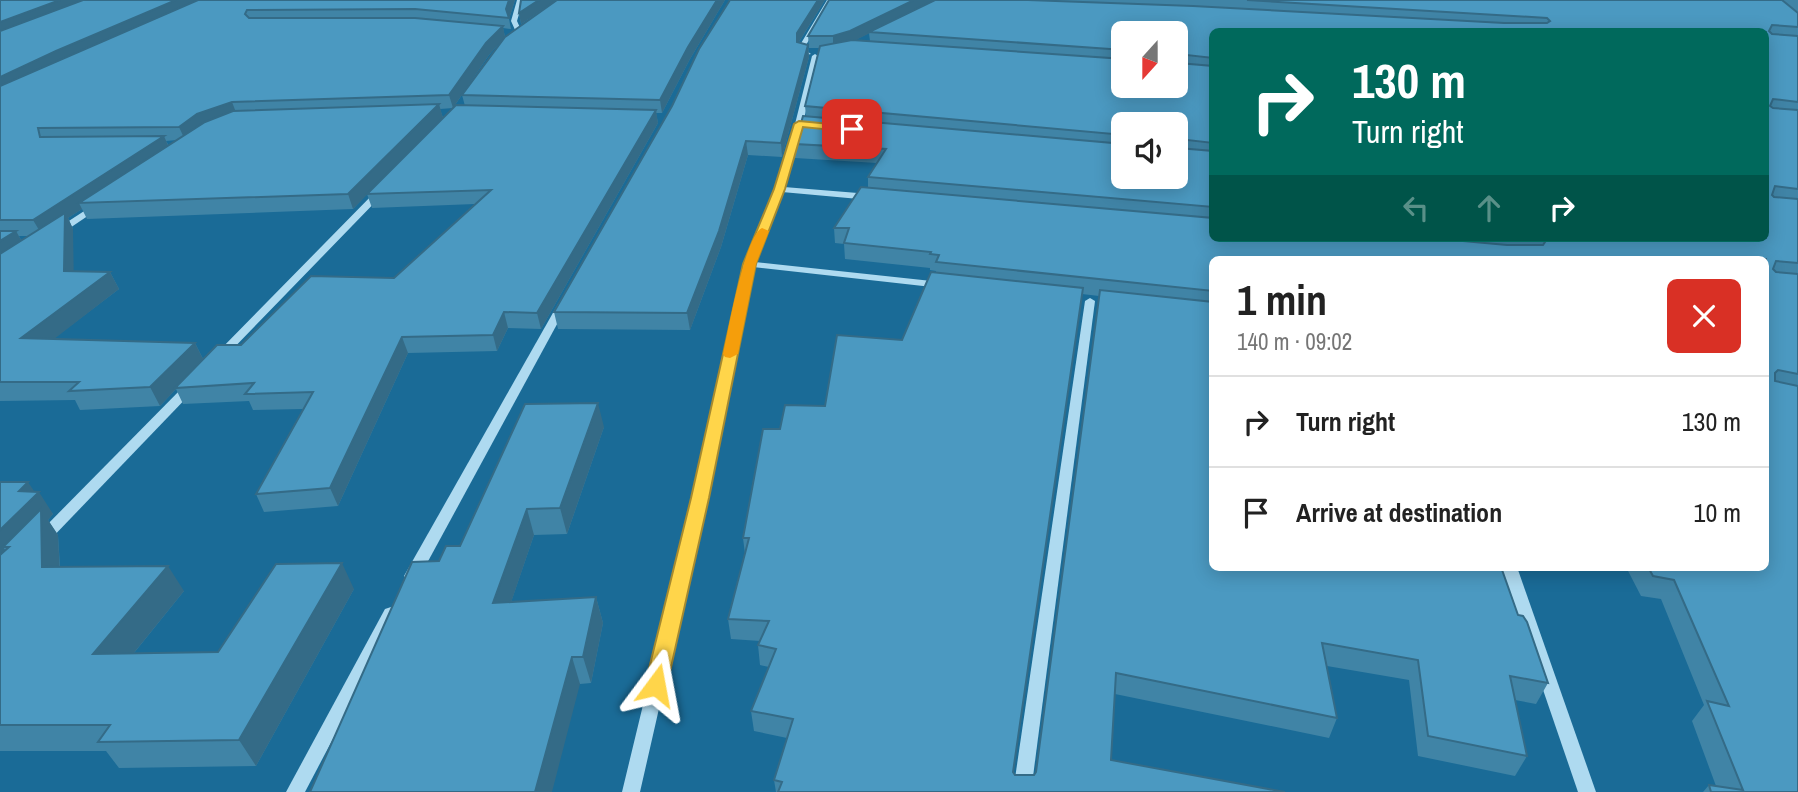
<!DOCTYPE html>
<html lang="en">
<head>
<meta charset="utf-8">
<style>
  body { margin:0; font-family:"Archivo Narrow",sans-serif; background:#f6f6f6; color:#222; height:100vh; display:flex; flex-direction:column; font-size:26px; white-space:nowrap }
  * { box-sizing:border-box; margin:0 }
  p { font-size:23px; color:#767676 }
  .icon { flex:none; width:38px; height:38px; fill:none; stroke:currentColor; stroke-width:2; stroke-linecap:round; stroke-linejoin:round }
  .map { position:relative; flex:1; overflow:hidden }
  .details { position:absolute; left:1209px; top:256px; width:560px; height:315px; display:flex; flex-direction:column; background:#fff; border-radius:10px; box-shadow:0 4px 18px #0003 }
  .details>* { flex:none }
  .banner { position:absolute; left:1209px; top:28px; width:560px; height:214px; border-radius:10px; box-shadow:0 4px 18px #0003; background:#00695c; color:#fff; overflow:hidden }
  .needle { width:46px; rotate:201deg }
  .controls { position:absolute; left:1111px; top:21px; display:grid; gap:14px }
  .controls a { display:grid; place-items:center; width:77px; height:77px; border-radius:10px; background:#fff; box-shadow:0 4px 18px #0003; font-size:35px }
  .pin { position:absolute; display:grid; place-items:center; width:60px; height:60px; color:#fff; margin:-30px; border-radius:14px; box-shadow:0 4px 10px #0006 }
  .me { position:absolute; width:77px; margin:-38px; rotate:13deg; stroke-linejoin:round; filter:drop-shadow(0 0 5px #0008) }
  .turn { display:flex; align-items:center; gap:24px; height:147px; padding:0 28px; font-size:32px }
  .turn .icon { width:91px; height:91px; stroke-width:2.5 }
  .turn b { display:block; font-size:49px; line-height:60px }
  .lanes { display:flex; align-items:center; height:66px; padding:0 28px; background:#0003; justify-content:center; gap:35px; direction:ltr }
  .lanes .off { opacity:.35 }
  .round { display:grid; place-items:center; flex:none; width:74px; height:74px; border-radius:10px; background:#f6f6f6 }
  .headline { display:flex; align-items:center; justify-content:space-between; height:119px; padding:0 28px }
  h1 { font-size:42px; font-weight:800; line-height:52px }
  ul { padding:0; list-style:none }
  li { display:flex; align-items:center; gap:21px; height:91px; padding:0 28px; border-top:2px solid #e0e0e0 }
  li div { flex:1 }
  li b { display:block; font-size:26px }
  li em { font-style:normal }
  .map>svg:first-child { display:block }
</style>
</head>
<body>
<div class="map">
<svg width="1798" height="792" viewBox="0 0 1798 792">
  <rect width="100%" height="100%" fill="#1a6b97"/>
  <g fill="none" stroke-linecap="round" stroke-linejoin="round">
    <!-- minor -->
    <g fill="#aedaf0" fill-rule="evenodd">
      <path d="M517,0H523L517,21L522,32L519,34L516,32L511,21Z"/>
      <path d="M827,0H833L806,45L805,50L811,54L806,55L799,51L800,45Z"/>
      <path d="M815,54L818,56L803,124L784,187L870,194L874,197L870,200L782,192L755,262L941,282L946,285L941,288L753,267L707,498L640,792H622L693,498L744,264L775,189L795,124L812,56Z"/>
      <path d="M381,188L385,191L384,193L224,358H216L214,356L216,354L378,189Z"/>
      <path d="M98,202L103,205L101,207L61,234H55V230Z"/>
      <path d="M1090,298L1095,301L1031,792H1013L1085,301Z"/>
      <path d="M563,301L568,304L420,576L417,580L412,582L407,580L404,576L558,304Z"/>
      <path d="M190,383L194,384L196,387L194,390L47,543H37L35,539L37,535L186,384Z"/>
      <path d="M1501,567H1517L1596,792H1578Z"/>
      <path d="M391,607L397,609L399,613L305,792H286L385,609Z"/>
    </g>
  </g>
  <!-- wall -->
  <g fill="#4084a6" fill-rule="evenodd">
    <path d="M0,0H515L509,19L511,29L503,28L505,37L553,3L521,24L519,13L521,0H725L690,59L662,113H656L658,123L541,329L508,328L497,351L408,353L338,506L264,512L256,494L303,409L253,410L249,401L183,404L176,389L160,406L80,410L75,400L0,401ZM503,39L462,95L465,106L375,187L443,118L440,109L453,108L489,55ZM177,140L169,146L166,141ZM367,194L372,208L475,204L394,278L241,345L203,359L195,343L53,339L119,289L110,272L73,271V229L68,218L82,209L87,219L353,209ZM19,236H29L21,240Z"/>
    <path d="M730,0H825L799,42L808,45L809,57L782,157L748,155L721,247L690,330L558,329L554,312L672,106Z"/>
    <path d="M829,0H1798V792H1703L1709,785L1716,786L1692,721L1704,705L1661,599L1641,596L1626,567H1766V259H1213V567L1518,615L1548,683L1536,704L1515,700L1527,756L1515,776L1418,756L1409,680L1327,666L1337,718L1329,738L1115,694L1111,760L1285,792H776L774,780L787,738L754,731L751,711L769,667L760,665L758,645L760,641L731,639L728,619L745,554L743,538L780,429L825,406L902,340L936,273V271L930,270V268L845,259L844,244L835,243L834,228L868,187V177L877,163L795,158V144L806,116L805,106L819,48H809L808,36ZM1213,32L1766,238H1213ZM869,33L870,41L855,40ZM1124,33L1176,86H1124ZM1124,124L1176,177H1124ZM1082,294L1099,296L1036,772L1034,775H1015L1013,772Z"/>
    <path d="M604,427L567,534L534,535L511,602L596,597L603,623L591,683L580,684L439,561L460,546Z"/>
    <path d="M0,482L35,492L53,514L48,520L58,535L60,567L184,591L134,653L218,652L354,589L256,766L119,768L106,751H0Z"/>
  </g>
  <!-- shaded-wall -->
  <g fill="#346b87">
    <path d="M60,0H93L0,36V22Z"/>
    <path d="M176,0H205L0,93V77L56,51Z"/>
    <path d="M509,0H515L509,19L506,9Z"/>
    <path d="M539,0H557L521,24L519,13Z"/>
    <path d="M717,0H725L690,59L662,113L660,100L688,47Z"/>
    <path d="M818,0H825L797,45V33Z"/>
    <path d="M914,0H936L850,43L833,47V36Z"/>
    <path d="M503,26L505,37L489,55L453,108L449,95L486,43Z"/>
    <path d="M808,45L809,57L782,157L781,143Z"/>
    <path d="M232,102L237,115L185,140L179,127L197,114Z"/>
    <path d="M439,104L443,118L353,209L348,194Z"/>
    <path d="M656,110L658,123L541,329L537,313Z"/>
    <path d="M164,136L170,150L79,203L82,209L68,218L73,229L74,288L33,220Z"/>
    <path d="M746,141L748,155L721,247L690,330L687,313Z"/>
    <path d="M16,231L25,247L0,263V241Z"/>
    <path d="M110,272L119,289L32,356L21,338Z"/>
    <path d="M504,312L508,328L497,351L493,335Z"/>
    <path d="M402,337L408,353L338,506L330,488Z"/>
    <path d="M195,343L204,361L175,388L176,389L160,406L150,387Z"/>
    <path d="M598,403L604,427L567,534L560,508Z"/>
    <path d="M28,482L36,494L39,492L53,514L48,520L58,535L61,593L9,547H3L11,558L0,569V530L19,491Z"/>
    <path d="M527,509L534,535L502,629L493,603Z"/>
    <path d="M342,563L354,589L256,766L239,740Z"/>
    <path d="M168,566L184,591L112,680L93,654Z"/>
    <path d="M596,597L603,623L591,683L583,657Z"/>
    <path d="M572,657L580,684L552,792H535Z"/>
  </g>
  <!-- building -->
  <g fill="#4b99c1" stroke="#346b87" stroke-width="2">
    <path d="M0,0H60L0,22Z"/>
    <path d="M83,0H176L56,51L0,77V31Z"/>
    <path d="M198,0H509L506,9L509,18L415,9L247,10L245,14L249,18H415L503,26L486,43L449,95L232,102L197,114L179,127L38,128L40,137L164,136L33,220H0V86Z"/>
    <path d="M521,0H539L519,13Z"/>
    <path d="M557,0H717L688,47L660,100L462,95L505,37Z"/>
    <path d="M730,0H818L797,33V42L808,45L781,143L746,141L719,231L687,313L554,312L672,106L699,49Z"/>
    <path d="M829,0H914L850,31L833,36H808Z"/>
    <path d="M935,0H1028L1193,6L1504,23H1547L1550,21L1547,18L1247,0H1782L1798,13V27L1772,25L1769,31L1772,34L1798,36V102L1773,99L1770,106L1773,108L1798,110V189L1775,186L1772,195L1774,197L1798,199V263L1776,261L1773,269L1776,272L1798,274V374L1778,370L1775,373V381L1798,386V792H1711L1709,785L1743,790L1707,701L1729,706L1674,580L1653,576L1648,567H1766V259H1213V291L936,262L939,255L930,254L931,252L844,243L849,228H834L861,187L1213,218V238H1430L1507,245H1543L1545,242L1539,238H1766V32H1213V58L1178,54L1176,59V33H1124V50L869,32Z"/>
    <path d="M852,40L1124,59V86H1176V61L1178,63L1213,66V143L1179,139L1176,145V124H1124V135L805,106L820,46Z"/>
    <path d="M439,104L348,194L79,203L205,122L233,111Z"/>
    <path d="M456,105L656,110L537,313L504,312L493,335L402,337L330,488L256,494L313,392L245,394L254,383L175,388L217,345H241L311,276L394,278L491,190L367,194Z"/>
    <path d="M803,116L1124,144V177H1176V146L1178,148L1213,151V207L868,177L886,149L795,144Z"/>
    <path d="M65,213L64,271L110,272L21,338L195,343L150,387L69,391L79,382H0V254Z"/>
    <path d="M0,231H16L0,241Z"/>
    <path d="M931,272L1083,288L1013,772L1015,775H1034L1036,772L1100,290L1213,302V567H1501L1518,615L1523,616L1527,622L1548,683L1510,676L1527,756L1428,736L1418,660L1322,643L1337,718L1116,673L1111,760L1285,792H778L782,782L774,780L793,719L751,711L776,649L758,645L769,621L728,619L749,538H743L763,429H780L785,405L825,406L837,335L902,340Z"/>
    <path d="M598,403L560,508L527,509L493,603L596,597L583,657H572L535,792H310L412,562L439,561L446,546H460L525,404Z"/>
    <path d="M0,482H28L19,491L39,492L0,530Z"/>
    <path d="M41,509L42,567L168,566L93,654L218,652L276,564L342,563L239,740L98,742L110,725H0V555L9,547H3Z"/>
  </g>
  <!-- route -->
  <path fill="#ffd54a" stroke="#a68a30" stroke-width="2" d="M799,121L852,126L857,129L852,132L803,127L785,189L756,264L709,498L667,685L664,692L656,694L648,692L645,685L691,498L743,264L774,189L794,124Z"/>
  <!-- slow -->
  <path fill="#f59e0b" d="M762,228L769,231L756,264L738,354L730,358L725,357L723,354C728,332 745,235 762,228Z"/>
</svg>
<div class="controls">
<a><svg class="needle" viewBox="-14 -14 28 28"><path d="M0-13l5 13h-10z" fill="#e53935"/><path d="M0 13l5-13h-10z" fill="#767676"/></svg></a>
<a><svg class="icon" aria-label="sound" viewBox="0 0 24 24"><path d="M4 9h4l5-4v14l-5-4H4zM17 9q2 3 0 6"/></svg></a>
</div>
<div class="pin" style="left:852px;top:129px;background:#d93025"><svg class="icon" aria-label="arrive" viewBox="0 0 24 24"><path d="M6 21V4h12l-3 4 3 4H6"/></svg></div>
<svg class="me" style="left:656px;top:685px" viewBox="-20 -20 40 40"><path d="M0-17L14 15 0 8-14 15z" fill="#ffd54a" stroke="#fff" stroke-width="4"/></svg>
<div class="banner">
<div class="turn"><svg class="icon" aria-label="right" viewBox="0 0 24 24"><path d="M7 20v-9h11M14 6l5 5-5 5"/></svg><div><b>130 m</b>Turn right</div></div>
<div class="lanes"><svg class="icon off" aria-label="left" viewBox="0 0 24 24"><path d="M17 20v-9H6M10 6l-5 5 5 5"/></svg><svg class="icon off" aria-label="ahead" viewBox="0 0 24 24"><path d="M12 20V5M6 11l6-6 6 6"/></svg><svg class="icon" aria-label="right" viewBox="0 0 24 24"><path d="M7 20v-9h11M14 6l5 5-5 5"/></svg></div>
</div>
<section class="details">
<div class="headline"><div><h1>1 min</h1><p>140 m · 09:02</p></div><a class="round" style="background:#d93025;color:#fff"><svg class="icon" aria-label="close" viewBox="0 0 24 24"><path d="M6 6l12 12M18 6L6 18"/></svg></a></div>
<ul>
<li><svg class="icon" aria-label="right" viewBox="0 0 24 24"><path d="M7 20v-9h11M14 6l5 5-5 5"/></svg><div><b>Turn right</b></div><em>130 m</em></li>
<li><svg class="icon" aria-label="arrive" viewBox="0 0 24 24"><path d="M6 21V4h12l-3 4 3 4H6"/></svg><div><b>Arrive at destination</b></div><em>10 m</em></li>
</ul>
</section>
</div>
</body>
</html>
